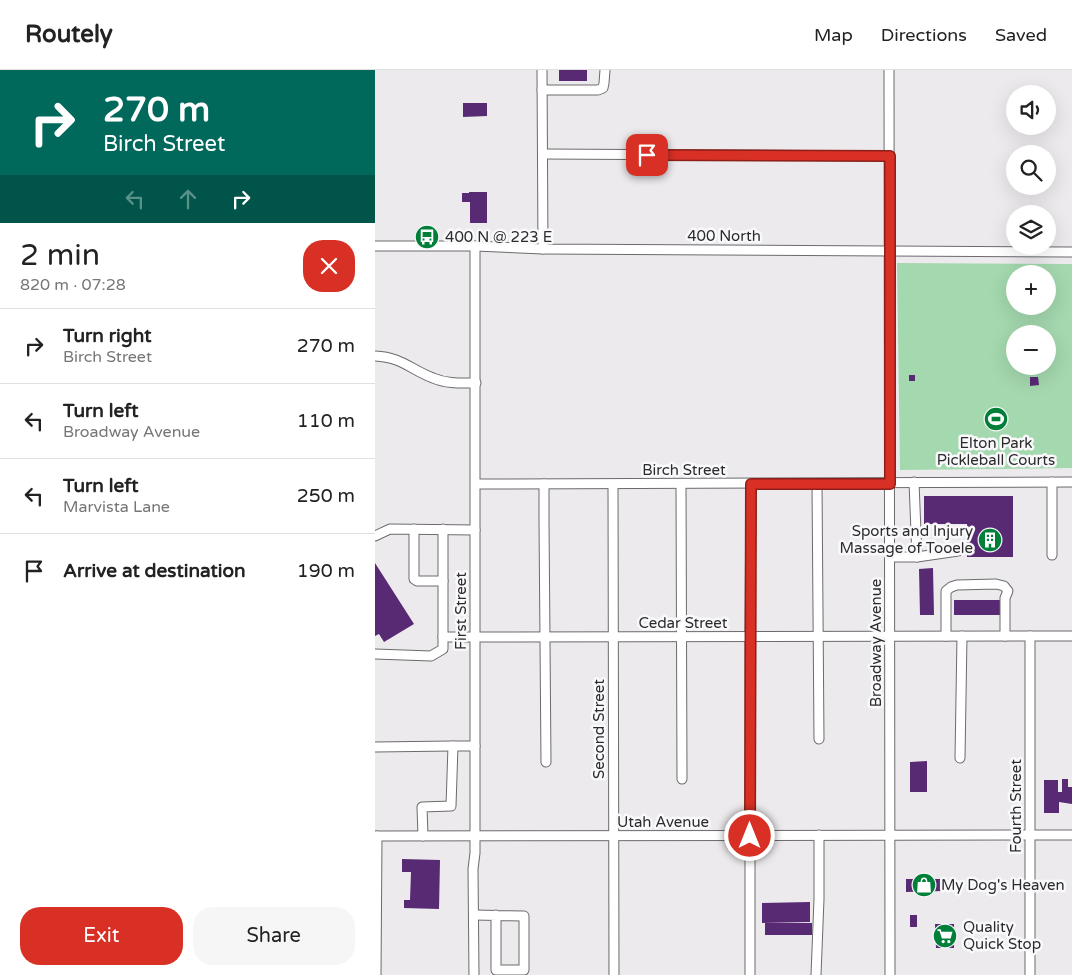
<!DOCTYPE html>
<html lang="en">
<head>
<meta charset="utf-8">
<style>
  body { margin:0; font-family:"Varela Round",sans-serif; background:#f6f6f6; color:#222; height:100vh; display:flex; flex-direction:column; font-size:19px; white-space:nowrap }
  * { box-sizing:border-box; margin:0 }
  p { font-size:16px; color:#767676 }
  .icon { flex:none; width:28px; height:28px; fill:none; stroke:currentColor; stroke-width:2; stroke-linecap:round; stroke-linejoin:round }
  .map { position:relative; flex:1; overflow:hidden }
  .side { display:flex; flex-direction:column; background:#fff; width:375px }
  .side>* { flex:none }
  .banner { background:#00695c; color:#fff; overflow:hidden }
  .tools { position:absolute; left:631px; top:15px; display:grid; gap:10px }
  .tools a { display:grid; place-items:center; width:50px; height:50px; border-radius:50%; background:#fff; box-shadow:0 5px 20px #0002; font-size:25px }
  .pin { position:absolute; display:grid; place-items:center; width:42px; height:42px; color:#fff; margin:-21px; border-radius:10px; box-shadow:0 2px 8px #0006 }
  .me { position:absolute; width:55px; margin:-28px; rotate:0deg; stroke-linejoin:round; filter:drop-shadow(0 0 4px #0008) }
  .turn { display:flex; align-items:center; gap:18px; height:105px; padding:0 20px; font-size:22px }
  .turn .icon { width:65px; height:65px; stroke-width:2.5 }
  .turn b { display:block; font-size:35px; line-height:42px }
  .lanes { display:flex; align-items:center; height:48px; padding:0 20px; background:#0003; justify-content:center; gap:25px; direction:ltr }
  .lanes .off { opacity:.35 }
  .round { display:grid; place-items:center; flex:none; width:52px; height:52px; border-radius:20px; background:#f6f6f6 }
  .summary { display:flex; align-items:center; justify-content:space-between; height:85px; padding:0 20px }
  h1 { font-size:30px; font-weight:600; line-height:38px }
  .primary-button { display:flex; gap:10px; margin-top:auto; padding:10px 20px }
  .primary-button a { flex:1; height:58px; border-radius:20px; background:#d93025; color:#fff; font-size:20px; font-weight:600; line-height:58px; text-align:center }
  .primary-button a+a { background:#f6f6f6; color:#222 }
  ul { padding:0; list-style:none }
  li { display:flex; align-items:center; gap:15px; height:75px; padding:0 20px; border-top:1px solid #e0e0e0 }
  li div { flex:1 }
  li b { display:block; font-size:19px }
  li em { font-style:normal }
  header { display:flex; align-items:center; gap:30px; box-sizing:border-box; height:70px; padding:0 25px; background:#fff; border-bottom:1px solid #e0e0e0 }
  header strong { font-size:24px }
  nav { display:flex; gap:28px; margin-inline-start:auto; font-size:18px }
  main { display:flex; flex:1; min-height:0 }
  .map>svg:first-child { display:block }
</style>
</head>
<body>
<header>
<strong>Routely</strong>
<nav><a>Map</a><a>Directions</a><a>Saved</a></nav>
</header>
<main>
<section class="side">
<div class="banner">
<div class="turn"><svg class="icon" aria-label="right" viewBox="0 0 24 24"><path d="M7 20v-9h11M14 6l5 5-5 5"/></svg><div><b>270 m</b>Birch Street</div></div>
<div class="lanes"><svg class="icon off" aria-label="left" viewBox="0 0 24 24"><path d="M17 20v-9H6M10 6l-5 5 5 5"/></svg><svg class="icon off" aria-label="ahead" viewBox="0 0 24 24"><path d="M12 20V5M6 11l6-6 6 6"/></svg><svg class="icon" aria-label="right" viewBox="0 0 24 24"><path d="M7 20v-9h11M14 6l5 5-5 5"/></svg></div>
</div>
<div class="summary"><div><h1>2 min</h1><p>820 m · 07:28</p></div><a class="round" style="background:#d93025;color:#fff"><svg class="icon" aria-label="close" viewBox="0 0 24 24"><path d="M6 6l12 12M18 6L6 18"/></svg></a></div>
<ul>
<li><svg class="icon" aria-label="right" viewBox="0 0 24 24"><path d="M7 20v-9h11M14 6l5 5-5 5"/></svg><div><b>Turn right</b><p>Birch Street</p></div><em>270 m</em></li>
<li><svg class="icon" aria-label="left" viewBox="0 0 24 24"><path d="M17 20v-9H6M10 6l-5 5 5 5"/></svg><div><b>Turn left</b><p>Broadway Avenue</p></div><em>110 m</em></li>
<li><svg class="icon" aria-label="left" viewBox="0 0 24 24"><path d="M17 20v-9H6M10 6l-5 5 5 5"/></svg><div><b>Turn left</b><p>Marvista Lane</p></div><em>250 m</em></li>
<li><svg class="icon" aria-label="arrive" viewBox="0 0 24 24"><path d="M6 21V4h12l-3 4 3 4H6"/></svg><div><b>Arrive at destination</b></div><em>190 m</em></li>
</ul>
<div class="primary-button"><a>Exit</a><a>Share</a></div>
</section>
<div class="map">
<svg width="697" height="905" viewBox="0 0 697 905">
  <rect width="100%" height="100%" fill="#eceaed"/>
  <!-- green -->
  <path fill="#a4d8ae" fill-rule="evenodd" d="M522,193L697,194V398L525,400ZM640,204H672V236H640ZM640,264H672V296H640Z"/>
  <!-- building -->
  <g fill="#582a73">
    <rect x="184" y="0" width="28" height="11"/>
    <path d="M88,33H112V46L88,47Z"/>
    <path d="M94,122H112V153H95V132H87V123H94Z"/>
    <rect x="534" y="305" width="6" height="6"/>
    <path d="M655,307H663L664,315L655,316Z"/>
    <path d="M549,426H638V487H592V454H549Z"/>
    <path d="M0,493L39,554L9,572L4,564L0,566Z"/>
    <path d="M558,498L559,545H545L544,499Z"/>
    <rect x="579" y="530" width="47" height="15"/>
    <path d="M552,691V722H535V692Z"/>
    <path d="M687,709H693V717H697V734L684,732V743H669V710H683V722H687Z"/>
    <path d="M27,789L65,790L64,839L29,838V830H35L36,802H27Z"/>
    <path d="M531,809H568V821L531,822Z"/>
    <path d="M435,832V852L387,853V833Z"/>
    <rect x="535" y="845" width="7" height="12"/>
    <rect x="390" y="853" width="47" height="12"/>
    <path d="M560,854H579V878H561Z"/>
  </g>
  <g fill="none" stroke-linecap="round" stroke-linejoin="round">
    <!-- minor casing -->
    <g stroke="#6c6a6d" stroke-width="11">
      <g id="minor">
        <path d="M167,0L168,179"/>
        <path d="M514,0L515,905"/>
        <path d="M167,20H223L228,18L229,13L230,0"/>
        <path d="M168,84L515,86"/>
        <path d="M0,176H100L168,179L697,182"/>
        <path d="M0,286C27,287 36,300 58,308C72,314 86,313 101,313"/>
        <path d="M539,412L542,487"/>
        <path d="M101,414L697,412"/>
        <path d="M169,414V451L171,692"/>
        <path d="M238,414L239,905"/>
        <path d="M306,414L307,709"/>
        <path d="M442,414L444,669"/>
        <path d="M39,459V509L42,511H68"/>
        <path d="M68,459V567"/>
        <path d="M0,466L15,459L100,460"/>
        <path d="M677,485V412"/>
        <path d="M515,487H542L583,481"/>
        <path d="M571,566V521L576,517L582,515L621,514L629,516L633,521L630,528V566"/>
        <path d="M655,566V905"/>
        <path d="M0,584L56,586L68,579V567L697,566"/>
        <path d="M0,677L78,676"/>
        <path d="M585,688L587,566"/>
        <path d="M0,766L697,765"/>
        <path d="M48,766L47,737L76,736L78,676H100"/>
        <path d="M99,845L149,846V900H121V845"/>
        <path d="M1,905L2,766"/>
        <path d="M99,905L98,799L100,783C99,580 100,378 100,176"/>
        <path d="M375,905V566L376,414"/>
        <path d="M441,905L444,829V765"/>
      </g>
    </g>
    <!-- minor -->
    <use href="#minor" stroke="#fff" stroke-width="9"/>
  </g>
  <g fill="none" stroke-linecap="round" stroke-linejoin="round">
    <!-- route casing -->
    <g stroke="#8d1f18" stroke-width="12">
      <path id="route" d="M272,85L515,86V414H376L375,766"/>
    </g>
    <!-- route -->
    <use href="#route" stroke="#d93025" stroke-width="9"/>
  </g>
  <!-- icons -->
  <defs>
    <g id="bus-disc" transform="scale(1.25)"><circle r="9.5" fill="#007f38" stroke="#f9f8fb"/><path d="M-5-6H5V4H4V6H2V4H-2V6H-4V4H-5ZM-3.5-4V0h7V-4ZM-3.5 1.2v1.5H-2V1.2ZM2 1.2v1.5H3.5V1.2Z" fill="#fff"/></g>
    <g id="stadium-disc" transform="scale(1.25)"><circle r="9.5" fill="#007f38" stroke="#f9f8fb"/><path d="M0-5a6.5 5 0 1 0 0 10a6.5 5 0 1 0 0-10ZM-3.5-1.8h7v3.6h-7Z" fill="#fff"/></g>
    <g id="building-disc" transform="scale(1.25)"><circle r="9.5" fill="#007f38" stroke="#f9f8fb"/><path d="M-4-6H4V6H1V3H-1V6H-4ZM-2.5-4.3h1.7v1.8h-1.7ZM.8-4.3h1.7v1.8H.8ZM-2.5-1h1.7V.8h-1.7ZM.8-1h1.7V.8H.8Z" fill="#fff"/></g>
    <g id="shop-disc" transform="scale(1.25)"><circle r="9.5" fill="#007f38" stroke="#f9f8fb"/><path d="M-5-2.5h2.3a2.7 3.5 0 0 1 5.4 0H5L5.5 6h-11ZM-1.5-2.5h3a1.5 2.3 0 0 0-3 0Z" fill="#fff"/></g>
    <g id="supermarket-disc" transform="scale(1.25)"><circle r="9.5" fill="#007f38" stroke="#f9f8fb"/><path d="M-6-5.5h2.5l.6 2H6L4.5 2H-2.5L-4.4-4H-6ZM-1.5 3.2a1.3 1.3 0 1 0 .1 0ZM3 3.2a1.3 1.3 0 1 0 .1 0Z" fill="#fff"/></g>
  </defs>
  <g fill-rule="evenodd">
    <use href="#bus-disc" x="52" y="167"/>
    <use href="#stadium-disc" x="621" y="349"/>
    <use href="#building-disc" x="615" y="470"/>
    <use href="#shop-disc" x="549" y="815"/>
    <use href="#supermarket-disc" x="570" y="866"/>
  </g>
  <g text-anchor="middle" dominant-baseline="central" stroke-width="5" stroke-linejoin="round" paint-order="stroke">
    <!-- street labels -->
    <g font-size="15" fill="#2c2b2c" stroke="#f9f8fb">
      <text x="349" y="166">400 North</text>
      <text x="309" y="400">Birch Street</text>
      <text transform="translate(86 541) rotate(-90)">First Street</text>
      <text x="308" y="553">Cedar Street</text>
      <text transform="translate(501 573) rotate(-90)">Broadway Avenue</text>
      <text transform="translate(224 659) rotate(-90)">Second Street</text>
      <text transform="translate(641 736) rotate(-90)">Fourth Street</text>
      <text x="288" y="752">Utah Avenue</text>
    </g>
    <!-- poi labels -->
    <g font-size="15" fill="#2c2b2c" stroke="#f9f8fb" text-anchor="start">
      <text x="70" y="167">400 N @ 223 E</text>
      <text x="621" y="373" text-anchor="middle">Elton Park<tspan x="621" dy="17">Pickleball Courts</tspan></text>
      <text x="598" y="461" text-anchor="end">Sports and Injury<tspan x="598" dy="17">Massage of Tooele</tspan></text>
      <text x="566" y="815">My Dog's Heaven</text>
      <text x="588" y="857">Quality<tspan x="588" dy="17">Quick Stop</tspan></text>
    </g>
  </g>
</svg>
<div class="tools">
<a><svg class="icon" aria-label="sound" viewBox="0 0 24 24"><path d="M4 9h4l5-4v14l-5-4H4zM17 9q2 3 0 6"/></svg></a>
<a><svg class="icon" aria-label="search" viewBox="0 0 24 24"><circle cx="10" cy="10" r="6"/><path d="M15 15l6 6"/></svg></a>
<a><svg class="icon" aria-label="layers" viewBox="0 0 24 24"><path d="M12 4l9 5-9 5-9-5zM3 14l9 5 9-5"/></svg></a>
<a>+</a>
<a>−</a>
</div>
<div class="pin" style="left:272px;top:85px;background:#d93025"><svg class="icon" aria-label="arrive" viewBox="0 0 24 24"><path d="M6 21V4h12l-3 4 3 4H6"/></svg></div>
<svg class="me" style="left:375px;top:766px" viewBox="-20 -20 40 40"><circle r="17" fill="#d93025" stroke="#fff" stroke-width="3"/><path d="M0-11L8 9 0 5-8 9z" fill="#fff"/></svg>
</div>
</main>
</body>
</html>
